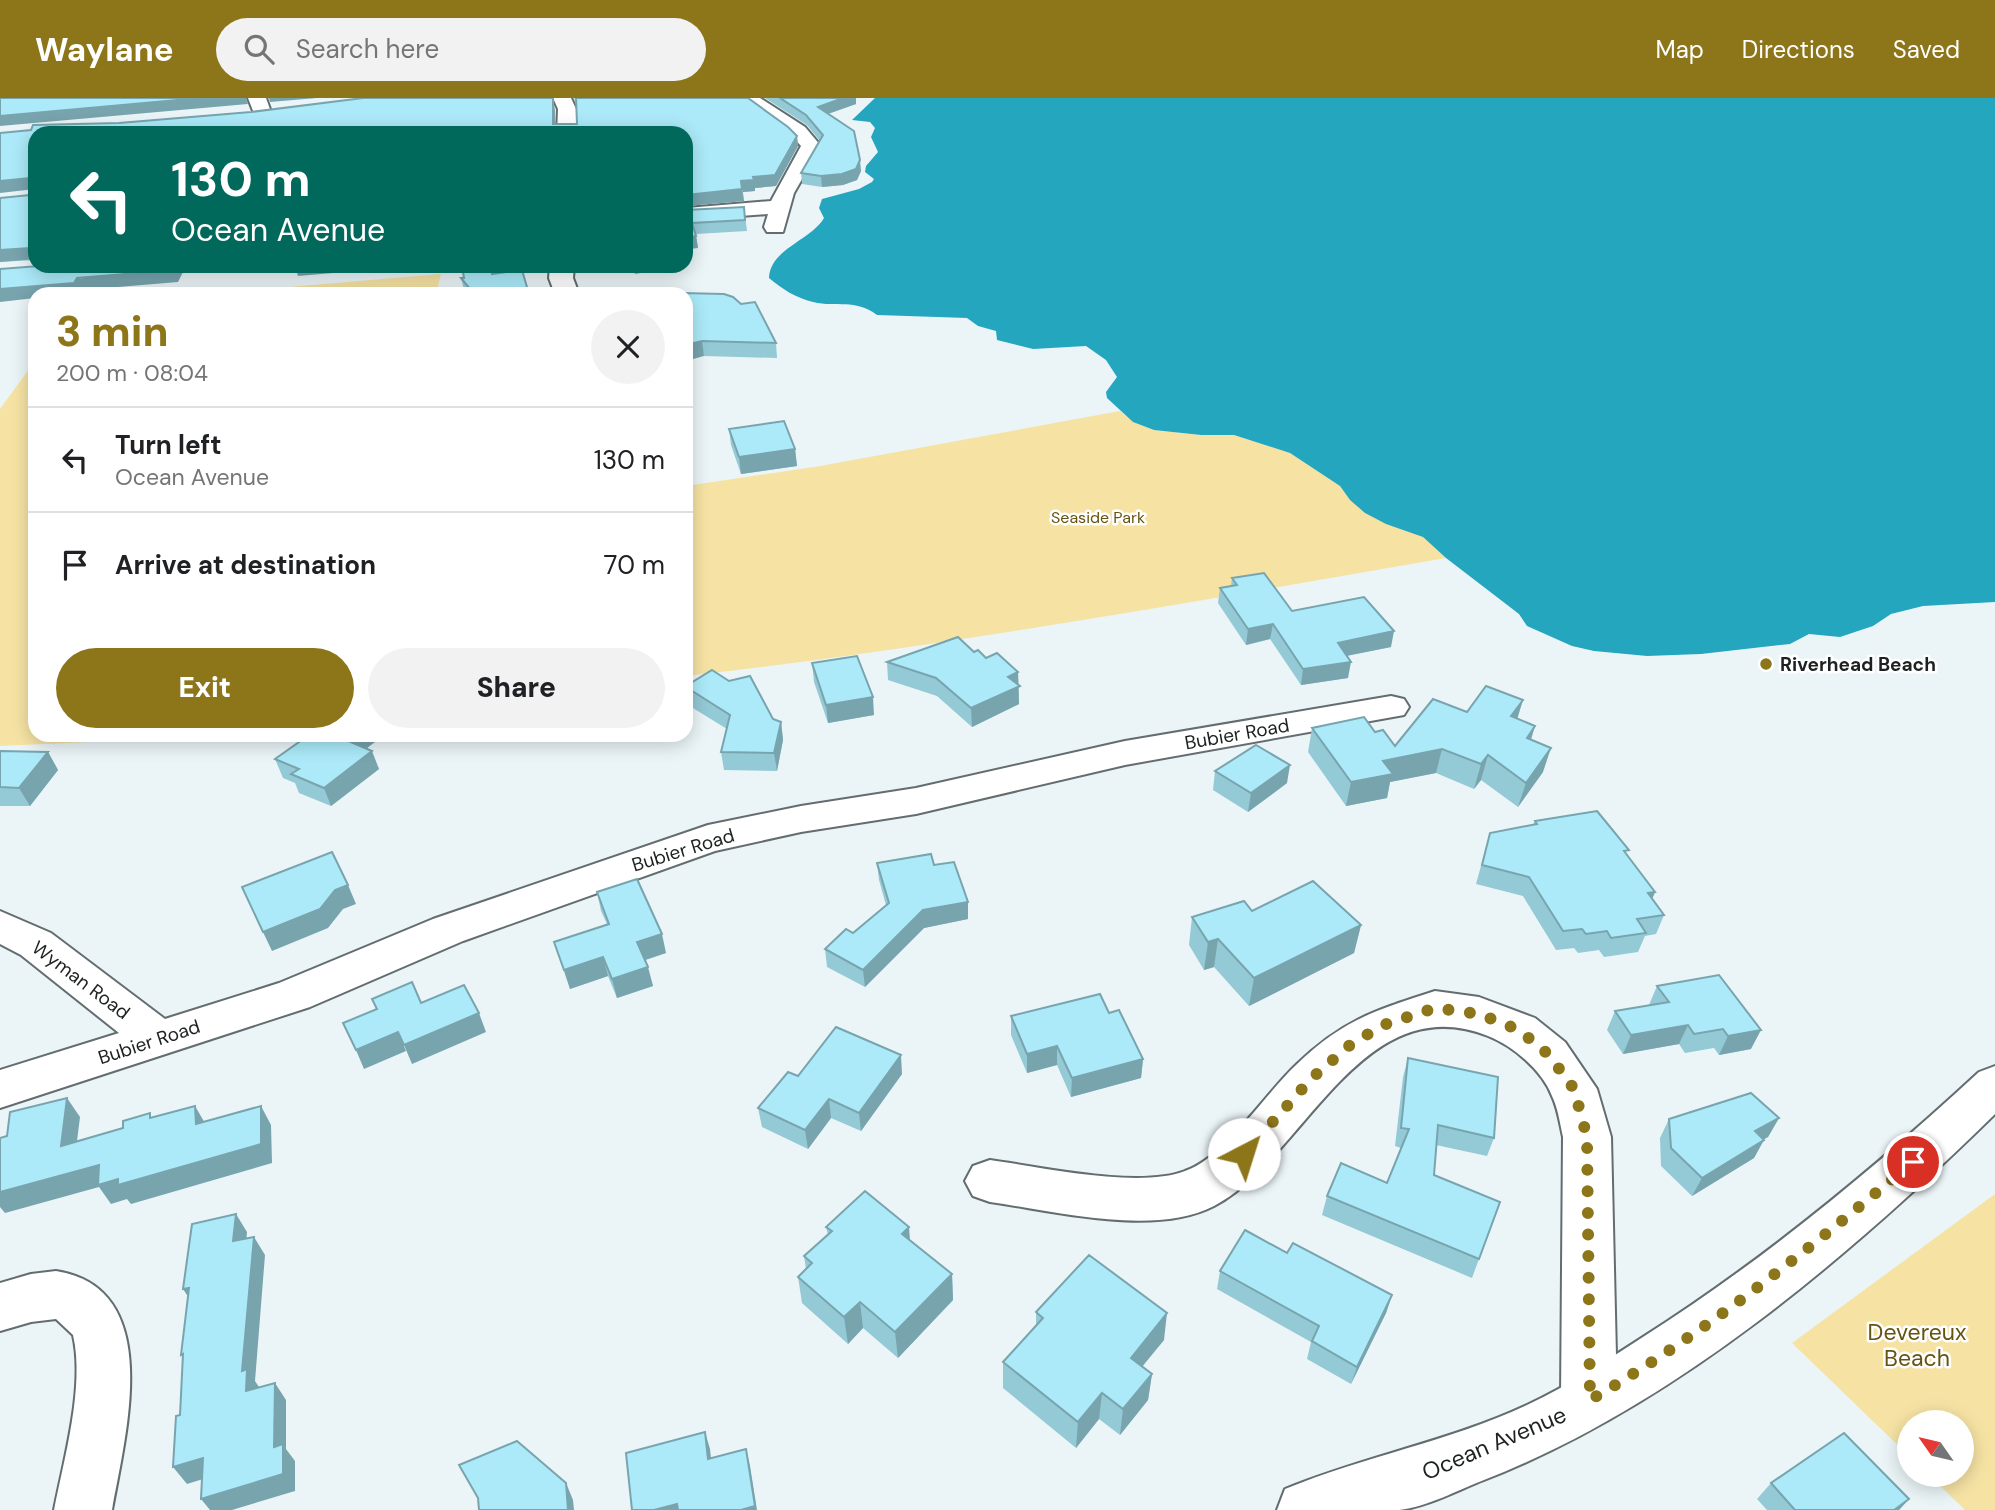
<!DOCTYPE html>
<html lang="en">
<head>
<meta charset="utf-8">
<style>
  body { margin:0; font-family:"DM Sans",sans-serif; background:#f2f2f2; color:#202124; height:100vh; display:flex; flex-direction:column; font-size:26px; white-space:nowrap }
  * { box-sizing:border-box; margin:0 }
  p { font-size:23px; color:#757577 }
  .icon { flex:none; width:38px; height:38px; fill:none; stroke:currentColor; stroke-width:2; stroke-linecap:round; stroke-linejoin:round }
  .map { position:relative; flex:1; overflow:hidden }
  .panel { position:absolute; left:28px; top:189px; width:665px; height:455px; display:flex; flex-direction:column; background:#fff; border-radius:21px; box-shadow:0 4px 18px #0003 }
  .panel>* { flex:none }
  .guide { position:absolute; left:28px; top:28px; width:665px; height:147px; border-radius:21px; box-shadow:0 4px 18px #0003; background:#00695c; color:#fff; overflow:hidden }
  .needle { width:46px; rotate:304deg }
  .buttons { position:absolute; left:1897px; top:1312px; display:grid; gap:14px }
  .buttons a { display:grid; place-items:center; width:77px; height:77px; border-radius:50%; background:#fff; box-shadow:0 4px 18px #0003; font-size:35px }
  .pin { position:absolute; display:grid; place-items:center; width:60px; height:60px; color:#fff; margin:-30px; border:4px solid #fff; border-radius:50%; box-shadow:0 2px 7px #0007 }
  .me { position:absolute; width:77px; margin:-38px; rotate:40deg; stroke-linejoin:round; filter:drop-shadow(0 0 5px #0008) }
  .turn { display:flex; align-items:center; gap:24px; height:147px; padding:0 28px; font-size:32px }
  .turn .icon { width:91px; height:91px; stroke-width:2.5 }
  .turn b { display:block; font-size:49px; line-height:60px }
  .round { display:grid; place-items:center; flex:none; width:74px; height:74px; border-radius:37px; background:#f2f2f2 }
  .summary { display:flex; align-items:center; justify-content:space-between; height:119px; padding:0 28px }
  h1 { font-size:42px; font-weight:800; line-height:52px; color:#8d7519 }
  .button { display:flex; gap:14px; margin-top:auto; padding:14px 28px }
  .button a { flex:1; height:80px; border-radius:42px; background:#8d7519; color:#fff; font-size:28px; font-weight:800; line-height:80px; text-align:center }
  .button a+a { background:#f2f2f2; color:#202124 }
  ul { padding:0; list-style:none }
  li { display:flex; align-items:center; gap:21px; height:105px; padding:0 28px; border-top:2px solid #e0e0e0 }
  li div { flex:1 }
  li b { display:block; font-size:26px }
  li em { font-style:normal }
  header { display:flex; align-items:center; gap:42px; box-sizing:border-box; height:98px; padding:0 35px; background:#8d7519; color:#fff }
  header strong { font-size:33px }
  nav { display:flex; gap:38px; margin-inline-start:auto; font-size:24px }
  .search { width:490px; height:63px; background:#f2f2f2; display:flex; align-items:center; gap:18px; box-sizing:border-box; padding:0 24px; border-radius:38px; color:#757577; font-size:26px }
  .map>svg:first-child { display:block }
</style>
</head>
<body>
<header>
<strong>Waylane</strong>
<div class="search"><svg class="icon" aria-label="search" viewBox="0 0 24 24"><circle cx="10" cy="10" r="6"/><path d="M15 15l6 6"/></svg>Search here</div>
<nav><a>Map</a><a>Directions</a><a>Saved</a></nav>
</header>
<div class="map">
<svg width="1995" height="1412" viewBox="0 0 1995 1412">
  <rect width="100%" height="100%" fill="#ebf5f8"/>
  <!-- green -->
  <g fill="#f6e3a4">
    <path d="M441,176L436,196H208Z"/>
    <path d="M35,263V637H157L155,641L0,648V311Z"/>
    <path d="M1120,313L1133,324L1154,332L1201,337H1234L1290,355L1340,388L1350,402L1423,439L1446,460C1193,504 941,549 686,578V388L820,368Z"/>
    <path d="M1995,1096V1412H1965L1929,1377H1962V1325H1909V1358L1792,1245Z"/>
  </g>
  <!-- water -->
  <path fill="#25a6bf" d="M875,0H1995V504L1923,508L1891,516L1873,528L1840,539L1809,536L1790,546L1701,556L1647,558L1594,553L1572,548L1527,528L1519,516L1446,460L1423,439L1386,426L1365,415L1350,402L1340,388L1290,355L1234,337H1201L1154,332L1133,324L1107,300L1106,294L1117,279L1106,262L1086,248L1033,251L997,242L996,233L978,228L967,220L877,217C854,200 838,210 813,204C796,200 782,191 769,180C770,151 810,143 824,120L819,110L822,101L859,91L872,84L874,81L865,74L866,68L878,54L871,39L875,30L870,24L852,22Z"/>
  <g fill="none" stroke-linecap="round" stroke-linejoin="round">
    <!-- minor casing -->
    <g stroke="#636d6f" stroke-width="4">
      <g id="minor">
        <path d="M248,0H266L271,14L269,18H255Z"/>
        <path d="M553,0H571L576,11L577,35H557L558,11Z"/>
        <path d="M739,0H760L805,29L821,48L794,95L783,134H767L764,129L768,116L686,122V110L771,103L801,48L791,37Z"/>
        <path d="M550,168H574L573,180L579,196H555L549,180Z"/>
        <path d="M1391,598L1404,601L1409,609L1404,617L1125,667L916,716L801,734L715,753L463,843L310,909L0,1010V972L119,935L21,857L0,846V813L51,835L165,921L279,885L433,821L708,727L801,708L916,690L1125,643Z"/>
        <path d="M1435,893L1479,899L1535,920L1565,944L1597,991L1611,1039L1617,1302L1609,1321L1589,1329L1569,1321L1561,1302L1563,1039C1560,1026 1558,1010 1552,998C1542,972 1513,948 1488,938C1361,887 1304,1061 1214,1108C1154,1139 1055,1113 990,1104L973,1098L965,1083L973,1068L990,1062C1042,1069 1138,1091 1185,1073C1225,1059 1265,996 1296,967C1342,922 1376,912 1435,893Z"/>
        <path d="M56,1173C166,1190 125,1338 112,1412H54C64,1361 85,1288 73,1237L56,1221L31,1224L0,1233V1185L31,1176Z"/>
      </g>
    </g>
    <!-- secondary casing -->
    <g stroke="#636d6f" stroke-width="4">
      <path id="secondary" d="M1995,968V1016C1850,1158 1674,1308 1484,1382C1458,1392 1427,1409 1399,1412C1362,1412 1315,1412 1277,1412L1285,1391C1365,1358 1451,1343 1529,1306C1569,1287 1606,1263 1643,1239C1764,1162 1874,1071 1979,974Z"/>
    </g>
    <!-- minor -->
    <use href="#minor" fill="#fff" fill-rule="evenodd"/>
    <!-- secondary -->
    <use href="#secondary" fill="#fff" fill-rule="evenodd"/>
  </g>
  <!-- wall -->
  <g fill="#94c9d6">
    <path d="M574,0H748L797,38L798,48L776,88L755,90V93L743,94L744,103L686,108V35H35V162L0,164V100L30,97L33,95V92L0,35L555,12V26H577V7Z"/>
    <path d="M765,0H856V6L828,16L861,73L857,82L843,87L822,89L802,86L801,75L820,43L807,27Z"/>
    <path d="M744,109L747,133L696,136L698,150L686,151V112Z"/>
    <path d="M408,168H496V176L529,196H467L464,192L461,180H464L462,170L409,173Z"/>
    <path d="M686,196L776,245L777,260L704,258Z"/>
    <path d="M729,331L795,351L797,368L741,376L731,347Z"/>
    <path d="M1232,480L1292,513L1391,549L1347,558L1348,580L1301,587L1270,541L1246,547L1218,505L1220,490L1231,488Z"/>
    <path d="M974,554L1018,574L1019,606L972,629L937,598L888,582L887,564Z"/>
    <path d="M812,565L874,617L828,625L814,584Z"/>
    <path d="M686,588L781,624L783,642L777,673L724,672L721,654L727,631L688,607Z"/>
    <path d="M1467,614L1517,621L1531,642L1543,674L1518,709L1481,682L1474,691L1436,675L1390,684L1387,700L1346,708L1308,654L1312,630L1375,634L1395,648Z"/>
    <path d="M306,637H384L366,650L379,671L331,708L299,695L295,685L283,680L275,661L306,639Z"/>
    <path d="M0,653L48,654L58,672L30,708H0Z"/>
    <path d="M1215,673L1287,685L1248,714L1213,692Z"/>
    <path d="M1535,723L1655,794L1652,801L1664,817L1656,836L1645,838L1638,854L1604,859L1599,852L1578,855L1574,850L1556,852L1523,798L1476,786L1490,735L1533,727Z"/>
    <path d="M877,765L934,767L968,804V821L924,830L865,889L827,869L825,851L853,835L886,807L879,782Z"/>
    <path d="M597,794L666,855L645,862L653,888L617,900L608,878L570,891L554,844L607,826L601,813Z"/>
    <path d="M1252,813L1361,827L1354,855L1249,908L1214,869L1204,872L1189,847L1192,819Z"/>
    <path d="M1719,877L1751,951L1719,957L1714,950L1685,955L1679,946L1623,956L1607,932L1615,913L1649,907L1657,888Z"/>
    <path d="M1109,915L1143,961L1141,980L1071,999L1057,967L1027,975L1011,937V918Z"/>
    <path d="M1408,960L1494,1040L1487,1058L1436,1047L1434,1077L1479,1161L1472,1180L1322,1117L1327,1098L1387,1085L1401,1050L1395,1048L1403,979Z"/>
    <path d="M902,976L861,1033L831,1020L808,1051L762,1029L758,1010L798,978Z"/>
    <path d="M1779,1020L1768,1039L1764,1041L1754,1060L1692,1098L1661,1068L1660,1040L1669,1021Z"/>
    <path d="M826,1129L910,1142L952,1176L953,1202L898,1260L863,1230L848,1246L802,1205L798,1179L806,1171L804,1158L828,1137Z"/>
    <path d="M1287,1155L1392,1197L1386,1215L1351,1286L1307,1261L1311,1244L1217,1191L1220,1173Z"/>
    <path d="M1036,1214L1164,1242L1142,1268L1152,1276L1148,1302L1120,1337L1099,1321L1076,1350L1003,1290V1264L1036,1227Z"/>
    <path d="M1771,1385L1909,1401L1899,1412H1767L1757,1401Z"/>
  </g>
  <!-- shaded-wall -->
  <g fill="#78a4ae">
    <path d="M200,0H246L248,6L0,28V18Z"/>
    <path d="M269,0H317L270,4Z"/>
    <path d="M843,0H856V6L819,19L818,9Z"/>
    <path d="M553,1L555,12V35L553,26Z"/>
    <path d="M797,38L798,48L776,88L755,90V93L743,94L741,83L753,79Z"/>
    <path d="M860,62L861,73L857,82L843,87L822,89L821,78Z"/>
    <path d="M30,80L35,91L0,95V83Z"/>
    <path d="M742,91L744,103L686,108V97Z"/>
    <path d="M696,138L698,150L686,151V139Z"/>
    <path d="M30,150L35,161L0,164V152Z"/>
    <path d="M176,168H186L178,184L82,192L80,196H35V200L0,204V191Z"/>
    <path d="M256,168H336H335L333,175L298,178L295,168L257,171Z"/>
    <path d="M493,168H496L495,188L492,176Z"/>
    <path d="M634,168H679L635,176Z"/>
    <path d="M702,243L704,258L686,263V247Z"/>
    <path d="M795,351L797,368L741,376L739,359Z"/>
    <path d="M1273,526L1270,541L1246,547L1248,531Z"/>
    <path d="M1394,533L1391,549L1335,560L1338,545Z"/>
    <path d="M1351,564L1348,580L1301,587L1303,571Z"/>
    <path d="M1018,574L1019,606L972,629L971,610L1008,579Z"/>
    <path d="M873,599L874,617L828,625L826,607Z"/>
    <path d="M1523,602L1516,625L1511,618Z"/>
    <path d="M781,624L783,642L777,673L774,655Z"/>
    <path d="M1535,628L1528,652L1527,640Z"/>
    <path d="M353,637H384L353,661L346,642Z"/>
    <path d="M1551,650L1543,674L1518,709L1526,685Z"/>
    <path d="M1442,651L1436,675L1390,684L1387,700L1346,708L1351,684L1383,663Z"/>
    <path d="M372,653L379,671L331,708L324,690Z"/>
    <path d="M48,654L58,672L30,708L19,690Z"/>
    <path d="M1488,657L1481,682L1474,691L1481,666Z"/>
    <path d="M1290,667L1287,685L1248,714L1251,695Z"/>
    <path d="M348,787L356,806L343,811L328,830L272,853L263,834L335,792Z"/>
    <path d="M1655,794L1647,813L1648,795Z"/>
    <path d="M968,804V821L924,830L865,889L863,872L923,812Z"/>
    <path d="M1361,827L1354,855L1249,908L1254,880Z"/>
    <path d="M662,836L666,855L642,863L637,844Z"/>
    <path d="M1218,841L1214,869L1204,872L1208,844Z"/>
    <path d="M603,859L608,878L570,891L564,872Z"/>
    <path d="M648,869L653,888L617,900L612,881Z"/>
    <path d="M479,915L486,934L412,966L404,947Z"/>
    <path d="M1688,927L1679,946L1623,956L1631,937Z"/>
    <path d="M1761,932L1751,951L1719,957L1728,938Z"/>
    <path d="M398,934L406,953L364,971L356,952Z"/>
    <path d="M1057,948V967L1027,975V956Z"/>
    <path d="M901,957L902,976L861,1033L859,1015Z"/>
    <path d="M1143,961L1141,980L1071,999L1072,980Z"/>
    <path d="M67,1000L80,1019L74,1067L61,1048Z"/>
    <path d="M829,1001L831,1020L808,1051L805,1032Z"/>
    <path d="M195,1008L206,1027L196,1026Z"/>
    <path d="M261,1008L271,1027L272,1065L131,1106L127,1101L111,1106L99,1089L5,1115L0,1109V1094L99,1067Z"/>
    <path d="M1779,1020L1768,1039L1744,1052L1755,1033Z"/>
    <path d="M1764,1042L1754,1060L1692,1098L1702,1080Z"/>
    <path d="M236,1116L247,1134L245,1161L233,1143Z"/>
    <path d="M909,1129L911,1156L902,1136Z"/>
    <path d="M254,1139L265,1157L255,1283L259,1289L246,1293L242,1273Z"/>
    <path d="M952,1176L953,1202L898,1260L895,1234Z"/>
    <path d="M189,1190L195,1209L183,1191Z"/>
    <path d="M1392,1197L1386,1215L1351,1286L1357,1269Z"/>
    <path d="M860,1204L863,1230L848,1246L844,1219Z"/>
    <path d="M1167,1215L1164,1242L1128,1286L1131,1260Z"/>
    <path d="M1152,1276L1148,1302L1120,1337L1123,1311Z"/>
    <path d="M275,1285L286,1302V1351L295,1363V1393L232,1412H210L201,1401L274,1349Z"/>
    <path d="M1102,1295L1099,1321L1076,1350L1078,1324Z"/>
    <path d="M705,1334L710,1351L713,1378L708,1361Z"/>
    <path d="M746,1351L750,1368L757,1412H741Z"/>
    <path d="M203,1360L216,1377L187,1386L173,1369Z"/>
    <path d="M566,1385L573,1402L574,1412H568Z"/>
    <path d="M1909,1401L1899,1412H1894Z"/>
    <path d="M677,1406L679,1412H654Z"/>
  </g>
  <!-- building -->
  <g fill="#aceaf9" stroke="#78a4ae" stroke-width="2">
    <path d="M0,0H200L0,18Z"/>
    <path d="M363,0H553V26H577L576,0H748L788,29L797,38L775,77L753,79L754,82L741,83L742,91L686,97V35H35V154H32L30,150L0,152V100L30,97L33,95V83L30,80L0,83V35L31,32L33,27L119,25L251,14Z"/>
    <path d="M780,0H843L818,9L854,33L860,62L856,71L842,76L821,78L801,75L823,37L806,17Z"/>
    <path d="M744,109L745,122L692,125L696,138L686,139V112Z"/>
    <path d="M39,168H176L174,172L77,180L74,185L0,191V171Z"/>
    <path d="M462,168H493L492,176L522,172L529,196H474L461,180H464Z"/>
    <path d="M639,194L724,196L733,199L741,206L755,204L776,245L702,243L686,247V196H640Z"/>
    <path d="M784,323L795,351L739,359L729,331Z"/>
    <path d="M1264,475L1292,513L1364,499L1394,533L1338,545L1351,564L1303,571L1273,526L1248,531L1220,490L1237,487L1232,480Z"/>
    <path d="M958,539L974,554L978,552L986,560L997,555L1018,574L1008,579L1020,588L971,610L936,580L887,564Z"/>
    <path d="M857,558L873,599L826,607L812,565Z"/>
    <path d="M712,572L729,583L750,578L773,621L781,624L774,655L721,654L730,617L686,589V588Z"/>
    <path d="M1486,588L1523,602L1511,618L1535,628L1527,640L1551,650L1526,685L1488,657L1481,666L1442,651L1383,663L1393,676L1351,684L1312,630L1364,619L1375,634L1383,632L1395,648L1433,601L1467,614Z"/>
    <path d="M309,637H353L346,642L372,653L324,690L291,676L299,671L275,661Z"/>
    <path d="M1256,647L1290,667L1251,695L1215,673Z"/>
    <path d="M0,653L48,654L19,690L0,689Z"/>
    <path d="M1597,713L1629,752L1624,753L1655,794L1648,795L1664,817L1637,821L1646,835L1611,840L1607,833L1586,836L1582,831L1563,833L1529,779L1482,767L1490,735L1537,726L1535,723Z"/>
    <path d="M332,754L348,787L335,792L320,811L263,834L242,789Z"/>
    <path d="M931,756L934,767L954,764L968,804L923,812L863,872L825,851L846,831L853,835L889,805L877,765Z"/>
    <path d="M637,781L662,836L637,844L648,869L612,881L603,859L564,872L554,844L609,826L597,794Z"/>
    <path d="M1313,783L1361,827L1254,880L1218,841L1208,844L1192,819L1244,803L1252,813Z"/>
    <path d="M1719,877L1761,932L1728,938L1723,931L1694,936L1688,927L1631,937L1615,913L1669,904L1657,888Z"/>
    <path d="M412,884L421,905L464,887L479,915L404,947L398,934L356,952L343,925L377,911L372,901Z"/>
    <path d="M1100,896L1109,915L1119,912L1143,961L1072,980L1057,948L1027,956L1011,918Z"/>
    <path d="M836,929L901,957L859,1015L829,1001L805,1032L758,1010L788,974L798,978Z"/>
    <path d="M1408,960L1498,979L1494,1040L1438,1027L1434,1077L1500,1104L1479,1161L1327,1098L1341,1065L1387,1085L1409,1031L1401,1030Z"/>
    <path d="M1751,995L1779,1020L1755,1033L1764,1042L1702,1080L1671,1050L1669,1021Z"/>
    <path d="M67,1000L61,1048L123,1030V1023L150,1015V1020L195,1008L196,1026L261,1008V1046L118,1087V1081L98,1087L99,1067L0,1094V1040L7,1038L10,1014Z"/>
    <path d="M865,1093L909,1129L902,1136L952,1176L895,1234L860,1204L844,1219L798,1179L812,1165L804,1158L832,1133L826,1129Z"/>
    <path d="M236,1116L233,1143L254,1139L242,1273L247,1271L246,1293L275,1285L274,1349L283,1346V1376L201,1401L203,1360L173,1369L176,1318L180,1317L183,1256L181,1257L189,1190L183,1191L192,1126Z"/>
    <path d="M1245,1132L1287,1155L1293,1145L1392,1197L1357,1269L1312,1243L1319,1228L1220,1173Z"/>
    <path d="M1089,1157L1167,1215L1131,1260L1152,1276L1123,1311L1102,1295L1078,1324L1003,1264L1043,1220L1036,1214Z"/>
    <path d="M705,1334L708,1361L746,1351L755,1408L741,1412H678L677,1406L654,1412H632L626,1355Z"/>
    <path d="M1844,1335L1909,1401L1894,1412H1795L1771,1385Z"/>
    <path d="M517,1343L566,1385L568,1412H479L478,1400L459,1367Z"/>
  </g>
  <g fill="none" stroke-linecap="round" stroke-linejoin="round">
    <!-- route -->
    <path stroke="#8d7519" stroke-width="12" stroke-dasharray="0 21.6" d="M1244,1056L1312,980L1350,947L1383,927L1435,910L1479,916L1519,932L1549,957L1574,991L1587,1039L1590,1302C1707,1234 1809,1151 1913,1064"/>
  </g>
  <!-- markers -->
  <circle fill="#8d7519" stroke="#fff" stroke-width="2.5" cx="1766" cy="566" r="7"/>
  <g text-anchor="middle" dominant-baseline="central" stroke-width="5" stroke-linejoin="round" paint-order="stroke">
    <!-- far-park labels -->
    <g font-size="16" fill="#655311" stroke="#fff">
      <text x="1098" y="419">Seaside Park</text>
    </g>
    <!-- poi labels -->
    <g font-size="19" font-weight="bold" fill="#1e2122" stroke="#fff" text-anchor="start">
      <text x="1780" y="566">Riverhead Beach</text>
    </g>
    <!-- street labels -->
    <g font-size="19" fill="#1e2122" stroke="#fff">
      <text transform="translate(1237 636) rotate(-10)">Bubier Road</text>
      <text transform="translate(683 752) rotate(-17)">Bubier Road</text>
      <text transform="translate(81 882) rotate(37)">Wyman Road</text>
      <text transform="translate(149 944) rotate(-18)">Bubier Road</text>
    </g>
    <!-- near-park labels -->
    <g font-size="23" fill="#655311" stroke="#fff">
      <text x="1917" y="1234">Devereux<tspan x="1917" dy="26">Beach</tspan></text>
    </g>
    <!-- near-street labels -->
    <g font-size="23" fill="#1e2122" stroke="#fff">
      <text transform="translate(1494 1345) rotate(-23)">Ocean Avenue</text>
    </g>
  </g>
</svg>
<div class="buttons">
<a><svg class="needle" viewBox="-14 -14 28 28"><path d="M0-13l5 13h-10z" fill="#e53935"/><path d="M0 13l5-13h-10z" fill="#757577"/></svg></a>
</div>
<div class="pin" style="left:1913px;top:1064px;background:#d93025"><svg class="icon" aria-label="arrive" viewBox="0 0 24 24"><path d="M6 21V4h12l-3 4 3 4H6"/></svg></div>
<svg class="me" style="left:1244px;top:1056px" viewBox="-20 -20 40 40"><circle r="19" fill="#fff"/><path d="M0-13L10 11 0 6-10 11z" fill="#8d7519"/></svg>
<div class="guide">
<div class="turn"><svg class="icon" aria-label="left" viewBox="0 0 24 24"><path d="M17 20v-9H6M10 6l-5 5 5 5"/></svg><div><b>130 m</b>Ocean Avenue</div></div>
</div>
<section class="panel">
<div class="summary"><div><h1>3 min</h1><p>200 m · 08:04</p></div><a class="round"><svg class="icon" aria-label="close" viewBox="0 0 24 24"><path d="M6 6l12 12M18 6L6 18"/></svg></a></div>
<ul>
<li><svg class="icon" aria-label="left" viewBox="0 0 24 24"><path d="M17 20v-9H6M10 6l-5 5 5 5"/></svg><div><b>Turn left</b><p>Ocean Avenue</p></div><em>130 m</em></li>
<li><svg class="icon" aria-label="arrive" viewBox="0 0 24 24"><path d="M6 21V4h12l-3 4 3 4H6"/></svg><div><b>Arrive at destination</b></div><em>70 m</em></li>
</ul>
<div class="button"><a>Exit</a><a>Share</a></div>
</section>
</div>
</body>
</html>
